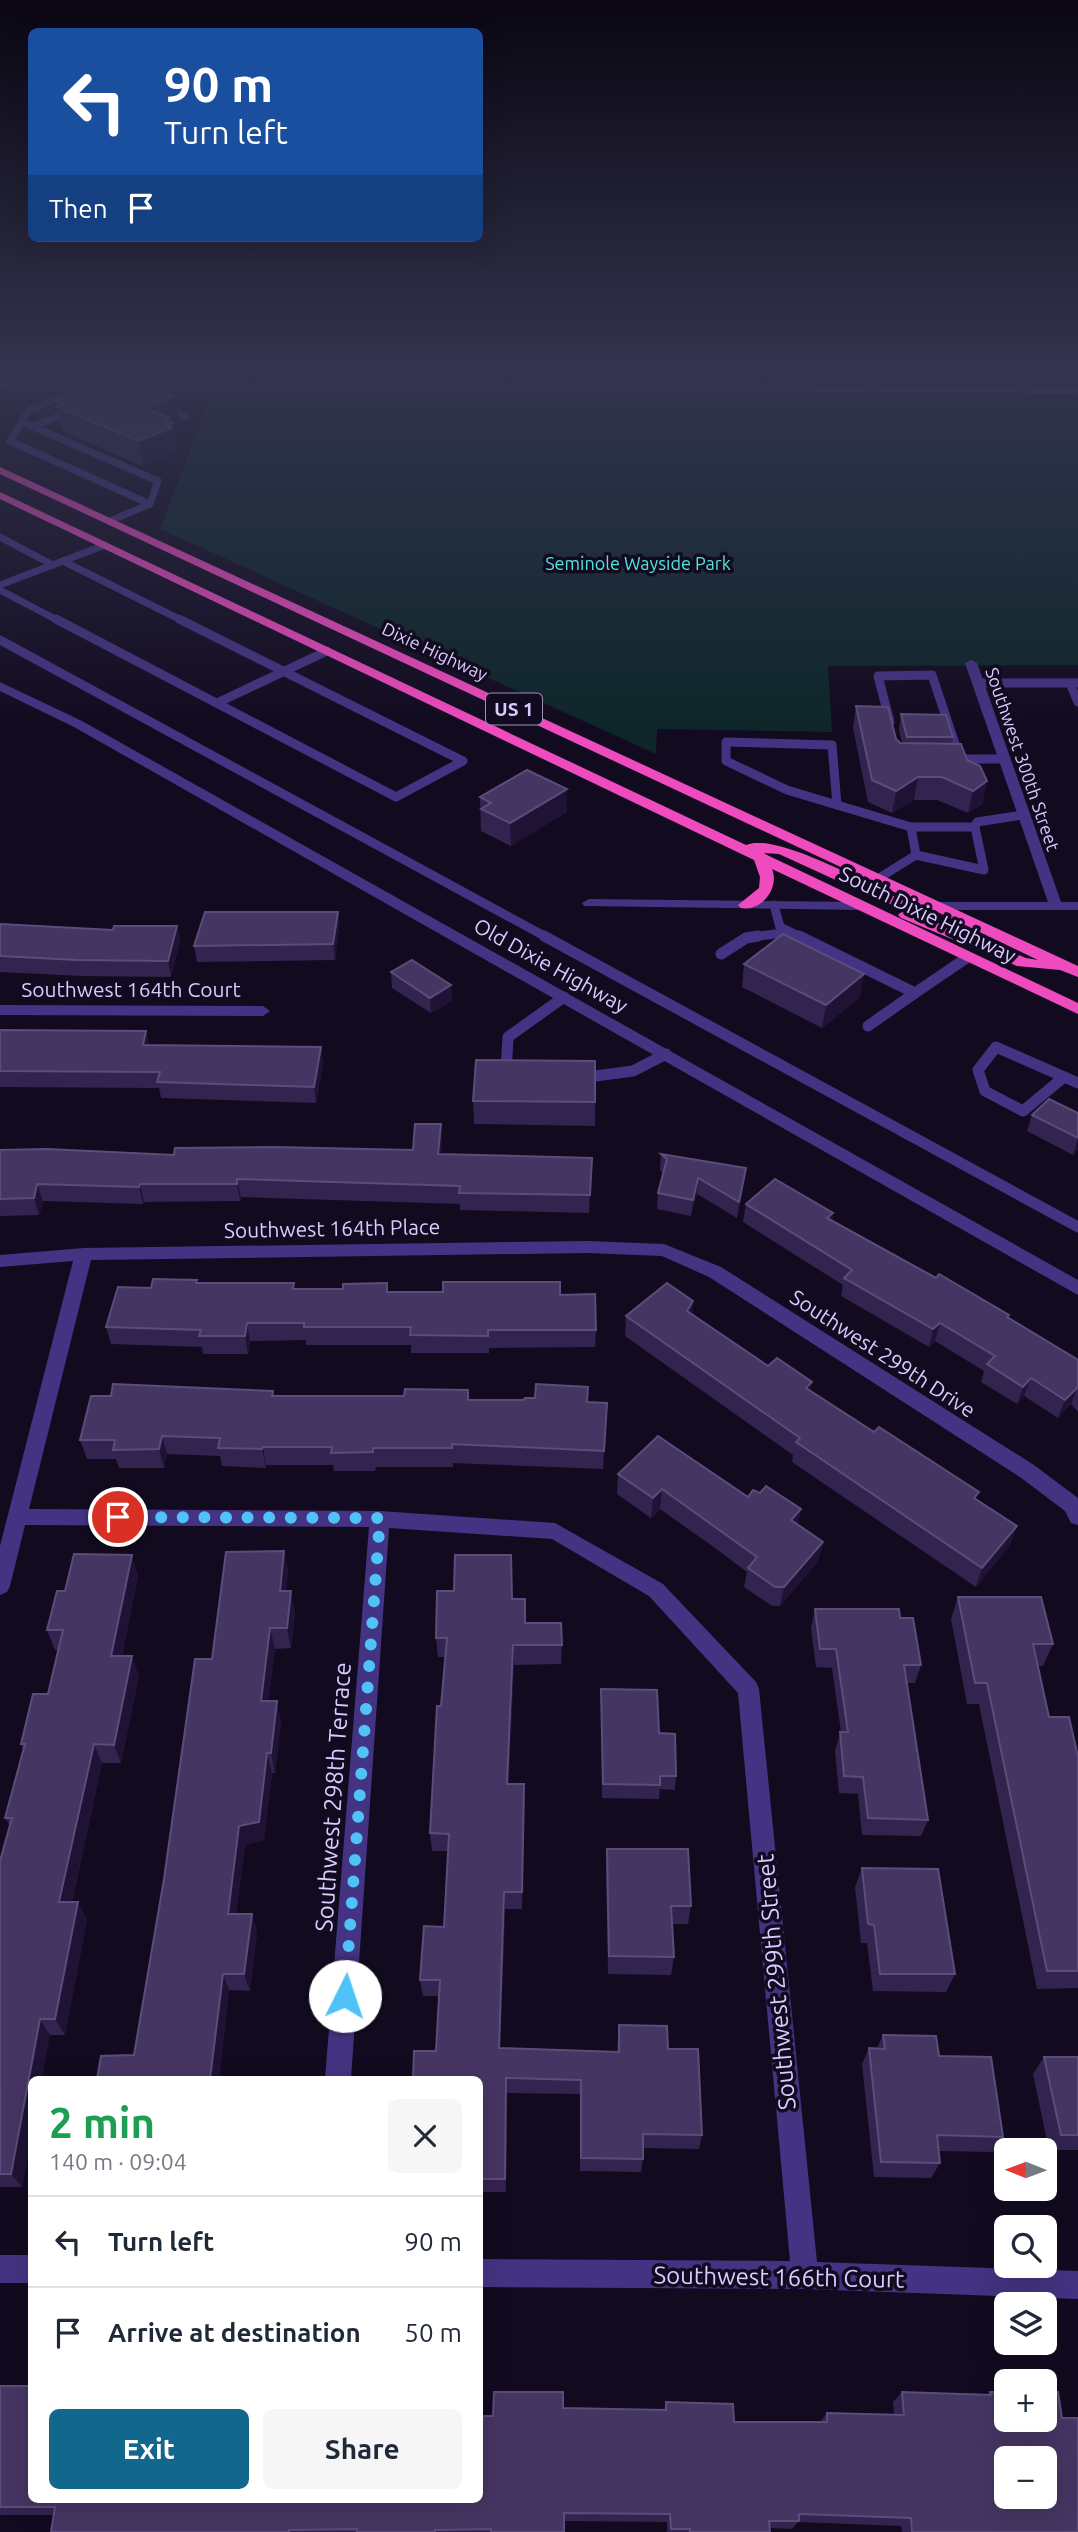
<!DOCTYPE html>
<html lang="en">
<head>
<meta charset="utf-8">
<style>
  body { margin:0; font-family:Ubuntu,sans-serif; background:#f6f6f7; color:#1f2937; height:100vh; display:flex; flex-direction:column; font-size:26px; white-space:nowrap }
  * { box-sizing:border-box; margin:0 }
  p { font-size:23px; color:#747a83 }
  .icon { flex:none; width:38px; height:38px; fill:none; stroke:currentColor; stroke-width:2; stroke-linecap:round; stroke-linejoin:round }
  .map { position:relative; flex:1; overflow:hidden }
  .panel { position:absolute; left:28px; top:2076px; width:455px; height:427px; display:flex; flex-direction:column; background:#fff; border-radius:10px; box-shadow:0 7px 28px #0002 }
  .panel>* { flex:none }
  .banner { position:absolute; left:28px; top:28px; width:455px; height:214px; border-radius:10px; box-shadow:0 7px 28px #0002; background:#1a4fa0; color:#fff; overflow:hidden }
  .needle { width:46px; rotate:271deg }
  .fabs { position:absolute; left:994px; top:2138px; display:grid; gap:14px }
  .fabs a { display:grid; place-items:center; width:63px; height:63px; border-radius:10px; background:#fff; box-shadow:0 7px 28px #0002; font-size:35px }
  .pin { position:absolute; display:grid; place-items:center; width:60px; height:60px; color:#fff; margin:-30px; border:4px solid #fff; border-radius:50%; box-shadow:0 2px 7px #0007 }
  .me { position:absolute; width:77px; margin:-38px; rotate:4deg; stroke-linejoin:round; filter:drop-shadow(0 0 5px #0008) }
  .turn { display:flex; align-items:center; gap:24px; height:147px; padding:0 21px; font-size:32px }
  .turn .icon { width:91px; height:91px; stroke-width:2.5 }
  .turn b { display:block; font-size:49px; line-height:60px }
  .then { display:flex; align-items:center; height:66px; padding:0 21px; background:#0003; gap:14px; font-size:26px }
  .round { display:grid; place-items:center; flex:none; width:74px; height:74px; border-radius:10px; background:#f6f6f7 }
  .summary { display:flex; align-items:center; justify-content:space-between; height:119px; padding:0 21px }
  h1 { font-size:42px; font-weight:700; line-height:52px; color:#1e9e55 }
  .cta { display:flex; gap:14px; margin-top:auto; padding:14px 21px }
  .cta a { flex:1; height:80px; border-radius:10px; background:#11678c; color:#fff; font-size:28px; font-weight:700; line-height:80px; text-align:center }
  .cta a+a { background:#f6f6f7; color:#1f2937 }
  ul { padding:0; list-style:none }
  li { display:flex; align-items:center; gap:21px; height:91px; padding:0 21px; border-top:2px solid #e0e1e3 }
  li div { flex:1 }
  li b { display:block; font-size:26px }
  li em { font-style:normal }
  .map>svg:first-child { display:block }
</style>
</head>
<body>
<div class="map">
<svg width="1078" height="2532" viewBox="0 0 1078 2532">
  <rect width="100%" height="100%" fill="#120b20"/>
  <!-- green -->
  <path fill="#0e262a" d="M211,396L1078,399V665L828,666L832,732L657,729L656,754L160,529Z"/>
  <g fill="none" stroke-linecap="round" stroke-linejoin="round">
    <!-- service-far2 -->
    <g stroke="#443382" stroke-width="7">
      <path d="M70,372L82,376L59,398L29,410L10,441L150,504L110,521"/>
      <path d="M173,388L163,408L186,417"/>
      <path d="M191,388L200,372"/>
      <path d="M22,422L158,481L150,504"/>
      <path d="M32,426L71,412"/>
      <path d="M0,537L53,565"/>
      <path d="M63,561L183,621"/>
      <path d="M0,585L105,545"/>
      <path d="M0,590L59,621"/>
    </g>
    <!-- service-far1 -->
    <g stroke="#443382" stroke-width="9">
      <path d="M56,619L396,797L463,761L179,619"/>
      <path d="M0,640L548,938"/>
      <path d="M978,683H1078"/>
      <path d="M1070,683L1078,702"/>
      <path d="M217,703L327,651"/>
      <path d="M890,722L878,676L932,675L960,759H1006"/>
      <path d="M726,742L832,745L837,805L787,790L726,761Z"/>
      <path d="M837,805L911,827"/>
      <path d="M916,855L984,870L975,827"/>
      <path d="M879,878L916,855L911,827H975L977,822L1023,815"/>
      <path d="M774,905L780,927L803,938"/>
      <path d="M746,938L789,932"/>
    </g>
    <!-- service -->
    <g stroke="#443382" stroke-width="11">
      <path d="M544,936L1078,1227"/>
      <path d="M799,936L915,993L968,957"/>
      <path d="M721,954L746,938L758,936"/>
      <path d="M868,1026L915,993"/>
      <path d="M509,1073H506L508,1037L564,997"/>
      <path d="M1064,1077L1023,1111L985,1091L978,1070L996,1047L1078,1083"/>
      <path d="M580,1078L633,1071L666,1054"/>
    </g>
    <!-- minor -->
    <g fill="#443382" fill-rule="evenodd">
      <path d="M294,372H302L297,389L293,392L289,389Z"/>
      <path d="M702,372H710L712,392L705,390Z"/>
      <path d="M862,372H870L876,393H870Z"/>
      <path d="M1013,372H1021L1029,392H1023Z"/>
      <path d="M971,660L977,663L1061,902H1078V910H938L931,906L938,902H1048L965,663Z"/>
      <path d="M589,899L861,902L868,906L861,910L584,906L582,903Z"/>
      <path d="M0,1005L263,1006L270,1011L263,1016L0,1015Z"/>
      <path d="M588,1241L664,1244L721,1267L1034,1465L1078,1498V1525L1071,1523L1065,1511L1020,1477L709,1277L662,1256L588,1253L91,1260L29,1509L380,1511L555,1523L663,1584L756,1682L759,1689L817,2262L1078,2271V2299L805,2289L480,2287V2259L790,2261L738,1693L649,1596L552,1539L389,1528L351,2079H325L369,1527L25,1525L10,1586L7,1592L0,1595V1546L73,1261L0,1267V1255L84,1248Z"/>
      <rect x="0" y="2255" width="32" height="28"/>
    </g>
    <!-- tertiary -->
    <g fill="#443382" fill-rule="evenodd">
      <path d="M0,384L1078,388V394L0,390Z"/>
      <path d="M0,682L82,721L1078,1280V1295L74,727L0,691Z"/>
    </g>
    <!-- trunk -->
    <path fill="#ee4bbe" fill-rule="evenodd" d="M0,467L1078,966V977L1060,970L1017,966L901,918L898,915L901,912H911L1026,958L1038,960L929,908L888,904L779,854L764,853L767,855L1078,1003V1014L772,869C780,888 761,912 741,908L738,905L759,888L760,877L754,860L0,499V492L746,845C775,832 866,883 896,897L907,898L0,474Z"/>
  </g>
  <!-- wall -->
  <g fill="#33234f">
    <path d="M231,372H264L263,373H258L257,376H231Z"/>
    <path d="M325,372H530V374Z"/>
    <path d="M597,372H674L673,374L597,375Z"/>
    <path d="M738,372H836V375H741Z"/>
    <path d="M905,372H986L985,378L906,376Z"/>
    <path d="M1048,372H1078V379H1052Z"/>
    <path d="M175,396L179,421L172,423L176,453L142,466L62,431L61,426L59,425L55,401Z"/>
    <path d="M856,706L900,743H902L899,729L901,714L953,737L952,744L987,781L982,804L968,813L937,800H914L892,813L868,802L853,728Z"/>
    <path d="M567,789V812L511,846L481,831L480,797Z"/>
    <path d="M338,912L339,928L335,960L197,962L194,946Z"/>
    <path d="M0,924L113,930L177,926L180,942L171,977L81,976L0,972V973Z"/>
    <path d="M744,964L860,997L822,1028L742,987Z"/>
    <path d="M391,972L451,985L452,1001L431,1013L392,988Z"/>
    <path d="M0,1030L149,1045L321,1047L323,1063L316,1103L161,1098L159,1088L0,1087Z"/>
    <path d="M473,1101L595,1102V1126L474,1124Z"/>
    <path d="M1078,1113V1149L1073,1155L1027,1131L1032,1115Z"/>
    <path d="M442,1141L441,1154L592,1158L589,1213L460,1210V1204L241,1197L240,1201L144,1202L143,1204L43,1201L39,1215L0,1216V1150L174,1155L413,1150Z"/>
    <path d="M661,1154L746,1168L744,1184L737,1218L697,1194L691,1216L657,1209L658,1193L663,1173L660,1170Z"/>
    <path d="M746,1204L833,1213L832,1221L936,1278L1009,1315L1008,1317L1078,1360V1412L1071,1404L1058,1418L1024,1396L1017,1404L981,1382L984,1371L935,1341L929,1347L841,1296L843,1285L743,1222Z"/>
    <path d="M197,1280V1283L295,1289L388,1292L560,1295L596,1330L595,1347L489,1348V1353H411V1345H306V1340L250,1341L248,1354H203L202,1347L111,1344L106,1327L151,1288Z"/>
    <path d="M693,1301L692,1315L768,1366L810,1391L1017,1526L1010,1545L976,1587L792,1462L793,1455L625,1336L626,1316Z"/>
    <path d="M468,1390V1400L607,1403L603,1469L453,1463V1467H376L375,1471H334L333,1465H266V1468L222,1466L220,1456L167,1454L164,1468H119L116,1459H87L80,1440L273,1391L274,1396H404Z"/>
    <path d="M618,1474L748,1497L801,1509L797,1525L823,1542L818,1561L780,1606H772L744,1587L747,1572L715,1548L660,1509L651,1518L617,1494Z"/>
    <path d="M284,1551L288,1572L286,1591L295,1612L291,1648L275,1649L268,1701L281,1721L275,1773H272L264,1840L245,1845L236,1914H252L257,1932L250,1991L229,1990L219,2079H97L134,2055L212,1659Z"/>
    <path d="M138,1575L122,1656L139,1676L121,1763H102L72,1902L87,1919L65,2035H50L32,2079V2135L22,2187H0V1861L10,1826L5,1818L23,1749L21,1744L48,1694L58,1650H55L47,1630L65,1591Z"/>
    <path d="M958,1597L1053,1644L1043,1666H1038L1049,1717L1078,1757V1988L1037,1989L979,1704H967L951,1619Z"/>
    <path d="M512,1599L525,1623L562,1645L561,1664L514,1665L508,1784H524L522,1909H505L500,2048L617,2052L619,2025L668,2049L702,2135L699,2149L643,2148V2159L641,2172L580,2171V2094L507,2093L506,2192H480V2079L436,2051L439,1996H423L420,1980L444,1927L448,1851H432L430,1833L445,1657H438L436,1638Z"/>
    <path d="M815,1609L900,1618L921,1665L915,1683H907L928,1820L921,1836L862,1835L858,1794L839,1793L835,1750L841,1732L832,1668L816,1667L811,1628Z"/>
    <path d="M601,1689L659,1733L676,1776L675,1790L660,1789L659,1799L602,1798L601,1703Z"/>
    <path d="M607,1849L691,1906L688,1924H672L674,1957L671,1975L608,1974L606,1868Z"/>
    <path d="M862,1868L955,1974L946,1992L873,1991L867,1943H861L855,1887Z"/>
    <path d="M883,2035L939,2056L1003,2137L993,2152L938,2151L940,2163L931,2178L874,2177L862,2064L869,2048H877Z"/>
    <path d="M1044,2057H1078V2150H1049L1033,2074Z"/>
    <path d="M0,2386L32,2499L493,2416L563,2408L664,2410L666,2402L734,2422H820L827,2413L894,2415L893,2402L902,2392L987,2394L990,2392L1078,2532H902L901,2526L798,2522L792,2529L769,2528L770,2532H667V2522L564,2521V2532H51L54,2515H0Z"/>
  </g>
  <!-- shaded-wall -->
  <g fill="#1f1234">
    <path d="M175,396L179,421L172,423L176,453L142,466L138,441L144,408Z"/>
    <path d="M918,777L914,800L892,813L896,791Z"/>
    <path d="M987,781L982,804L968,813L973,791Z"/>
    <path d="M567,789V812L511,846L510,823Z"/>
    <path d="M338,912L339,928L335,960L333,944Z"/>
    <path d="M177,926L180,942L171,977L168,961Z"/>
    <path d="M864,974L860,997L822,1028L826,1005Z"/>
    <path d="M451,985L452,1001L431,1013L430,998Z"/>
    <path d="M146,1031L150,1047L143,1045Z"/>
    <path d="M321,1047L323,1063L316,1103L314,1087Z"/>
    <path d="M441,1124L442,1141L439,1171L438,1154Z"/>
    <path d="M1078,1138V1149L1073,1155Z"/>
    <path d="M746,1168L744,1184L737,1218L739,1202Z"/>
    <path d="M698,1178L697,1194L691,1216L693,1200Z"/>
    <path d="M237,1179L241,1197L240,1201L237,1184Z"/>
    <path d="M37,1184L43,1201L39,1215L34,1198Z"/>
    <path d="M140,1184L144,1202L143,1204L139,1187Z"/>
    <path d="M833,1213L830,1231L827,1218Z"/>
    <path d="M693,1301L691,1322L687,1311Z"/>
    <path d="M247,1323L250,1341L248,1354L245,1336Z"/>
    <path d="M940,1323L935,1341L929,1347L933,1329Z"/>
    <path d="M1031,1378L1024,1396L1017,1404L1023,1387Z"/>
    <path d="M812,1382L808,1402L806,1388Z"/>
    <path d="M1078,1386L1071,1404L1058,1418L1065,1400Z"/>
    <path d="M162,1436L167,1454L164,1468L159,1449Z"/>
    <path d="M263,1447L266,1465V1468L262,1449Z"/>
    <path d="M662,1489L660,1509L651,1518L653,1498Z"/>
    <path d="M801,1509L797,1529L791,1520Z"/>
    <path d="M1017,1526L1010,1545L976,1587L982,1568Z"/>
    <path d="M823,1542L818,1561L780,1606L784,1587Z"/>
    <path d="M284,1551L288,1572L284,1612L280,1591Z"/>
    <path d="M132,1555L138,1575L118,1675L111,1656Z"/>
    <path d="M291,1591L295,1612L291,1648L287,1628Z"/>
    <path d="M270,1628L275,1649L266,1721L261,1701Z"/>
    <path d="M513,1645L514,1665L508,1802L507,1784Z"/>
    <path d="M132,1656L139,1676L121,1763L114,1745Z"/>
    <path d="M277,1701L281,1721L275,1773L271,1753Z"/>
    <path d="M94,1744L102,1763L68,1919L59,1902Z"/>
    <path d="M267,1753L272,1773L264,1840L245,1845L234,1931L228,1914L239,1826Z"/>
    <path d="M524,1784L525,1802L522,1909V1892Z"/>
    <path d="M504,1892L505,1909L500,2062L499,2048Z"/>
    <path d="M78,1902L87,1919L65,2035L55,2019Z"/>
    <path d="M252,1914L257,1932L250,1991L244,1974Z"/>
    <path d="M223,1974L229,1990L219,2079H210Z"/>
    <path d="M40,2019L50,2035L42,2079H32V2135L22,2187L11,2174Z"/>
    <path d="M506,2078L507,2093L506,2192L505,2179Z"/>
  </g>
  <!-- building -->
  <g fill="#453562" stroke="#5c4c7b" stroke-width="2" fill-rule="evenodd">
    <path d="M126,377L175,396L144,408L170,418L164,420L172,423L166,425L172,428L138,441L57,407L63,404L55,401Z"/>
    <path d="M856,706L888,707L896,739L900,743L961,744L967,760L980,766L987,781L973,791L942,777H918L896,791L872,780Z"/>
    <path d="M901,714L946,715L953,737H907Z"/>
    <path d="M527,770L567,789L510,823L481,809L491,803L480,797Z"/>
    <path d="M205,912H338L333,944L194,946Z"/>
    <path d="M0,924L113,930L114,926H177L168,961L77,960L0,956Z"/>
    <path d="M783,934L864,974L826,1005L744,964Z"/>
    <path d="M412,960L451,985L430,998L391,972Z"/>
    <path d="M0,1030L146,1031L143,1045L321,1047L314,1087L157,1082L160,1072L0,1071Z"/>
    <path d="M476,1060L595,1061V1102L473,1101Z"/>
    <path d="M1049,1099L1078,1113V1138L1032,1115Z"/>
    <path d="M415,1124H441L438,1154L592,1158L590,1195L459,1193L460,1186L237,1179V1184H140L139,1187L37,1184L34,1198L0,1199V1150L47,1149L174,1155L175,1148L273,1147L413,1150Z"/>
    <path d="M661,1154L746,1168L739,1202L698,1178L693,1200L658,1193L667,1159Z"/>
    <path d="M775,1179L833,1213L827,1218L936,1278L939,1274L1009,1315L1007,1317L1078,1360V1387L1065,1400L1031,1378L1023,1387L987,1364L995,1356L940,1323L933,1329L844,1278L852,1270L746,1204Z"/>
    <path d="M153,1279L197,1280L196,1283H294L293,1289H343V1284L387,1283V1292H443V1282H560V1295L595,1294L596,1330H488V1336L410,1335L411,1327H304V1323H247L245,1336H199L201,1330L106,1327L118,1287L151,1288Z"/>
    <path d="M667,1283L693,1301L687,1311L768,1366L777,1358L812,1382L806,1388L874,1432L879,1427L979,1492L974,1498L1017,1526L982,1568L796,1442L800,1438L626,1316Z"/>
    <path d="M113,1384L273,1391L272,1396H404L405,1389L468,1390V1400H524L525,1398H535L536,1384L588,1387L587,1402L607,1403L604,1451L452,1444V1448H373V1452L331,1453L332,1447H263L262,1449L218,1448L220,1438L162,1436L159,1449L113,1450L115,1440H80L91,1396H111Z"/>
    <path d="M658,1436L748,1497L753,1490L760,1493L766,1486L801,1509L791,1520L823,1542L784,1587H775L748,1568L757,1557L662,1489L653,1498L618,1474Z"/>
    <path d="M284,1551L280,1591H291L287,1628H270L261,1701H277L271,1753H267L259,1822L239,1826L228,1914H252L244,1974H223L210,2079H97L101,2056L134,2055L164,1879L195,1659H212L226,1552Z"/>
    <path d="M74,1554L132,1555L111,1656H132L114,1745L94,1744L59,1902H78L55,2019H40L11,2174H0V1861L12,1818H5L25,1744H21L33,1694H48L63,1630H47L57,1591H65Z"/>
    <path d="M455,1555H511L512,1599H525V1623H561L562,1645H513L507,1784H524L522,1892H504L499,2048L619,2052V2025L667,2026L668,2049H698L702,2135L643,2134V2159L581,2158V2080L506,2078L505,2179H480V2079H413L414,2051H436L440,1980H420L424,1926L444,1927L449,1834L430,1833L437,1706H441L447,1638H436L437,1591H454Z"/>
    <path d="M958,1597H1041L1053,1644H1033L1049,1717H1069L1078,1757V1971H1047L987,1683H975Z"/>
    <path d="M815,1609H899L900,1618H913L921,1665H904L928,1820L868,1818L863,1777L844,1776L840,1732H848L836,1649H820Z"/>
    <path d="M601,1689L657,1690L659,1733L675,1734L676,1776H660V1785L603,1784Z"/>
    <path d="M607,1849H688L691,1906H671L674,1957L609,1956Z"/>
    <path d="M862,1868L938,1869L955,1974H880L874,1925L868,1924Z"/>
    <path d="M883,2035L936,2036L939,2056L991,2057L1003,2137L937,2135L940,2163L881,2162L869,2048L885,2049Z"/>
    <path d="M1044,2057H1078V2135H1061Z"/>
    <path d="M0,2386H32V2499H480V2416H493L494,2392H563V2408L666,2410V2402L733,2404L734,2422H827V2413L904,2415L902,2392L991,2395L990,2392H1006V2420H1045V2392H1058L1062,2418H1078V2532H912L911,2518L799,2514V2521H769L770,2532H690V2529H671L670,2514L564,2513V2532H491V2529L435,2530V2532H357V2529L289,2530V2532H51L55,2507H0ZM1006,2459H1045V2497H1006Z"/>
  </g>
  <!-- sky -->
  <linearGradient id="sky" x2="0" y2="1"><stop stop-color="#0a0612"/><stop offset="0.51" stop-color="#33344e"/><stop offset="1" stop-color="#33344e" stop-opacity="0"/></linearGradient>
  <rect width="1078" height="727" fill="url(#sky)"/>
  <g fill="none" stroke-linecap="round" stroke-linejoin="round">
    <!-- route -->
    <path stroke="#4fc3f7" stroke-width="12" stroke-dasharray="0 21.6" d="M118,1517L380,1518L345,1996"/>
  </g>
  <g text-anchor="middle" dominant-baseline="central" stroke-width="7" stroke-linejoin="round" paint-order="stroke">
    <!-- far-park labels -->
    <g font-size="18" fill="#50e5da" stroke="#120b20">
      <text x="638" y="563">Seminole Wayside Park</text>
    </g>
    <!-- far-street labels -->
    <g font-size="18" fill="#d9caff" stroke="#120b20">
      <text transform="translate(435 651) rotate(25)">Dixie Highway</text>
      <text transform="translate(1023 759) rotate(71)">Southwest 300th Street</text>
    </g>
    <!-- shield labels -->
    <rect fill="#120b20" stroke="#9d91bc" stroke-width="2" x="486" y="693.5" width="56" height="31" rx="5"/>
    <g font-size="19" font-weight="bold" fill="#d9caff">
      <text x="514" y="709">US 1</text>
    </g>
    <!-- street labels -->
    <g font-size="21" fill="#d9caff" stroke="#120b20">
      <text transform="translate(928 914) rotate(26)">South Dixie Highway</text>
      <text transform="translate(551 965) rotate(29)">Old Dixie Highway</text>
      <text x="131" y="989">Southwest 164th Court</text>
      <text transform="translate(332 1228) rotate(-1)">Southwest 164th Place</text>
      <text transform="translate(883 1353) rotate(33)">Southwest 299th Drive</text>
    </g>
    <!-- near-street labels -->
    <g font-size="24" fill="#d9caff" stroke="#120b20">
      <text transform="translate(333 1797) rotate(-86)">Southwest 298th Terrace</text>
      <text transform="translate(776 1982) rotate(-95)">Southwest 299th Street</text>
      <text transform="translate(779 2277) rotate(1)">Southwest 166th Court</text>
    </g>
  </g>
</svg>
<div class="fabs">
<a><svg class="needle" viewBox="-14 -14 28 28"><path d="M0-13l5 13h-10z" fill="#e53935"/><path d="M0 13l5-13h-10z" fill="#747a83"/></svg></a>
<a><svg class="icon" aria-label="search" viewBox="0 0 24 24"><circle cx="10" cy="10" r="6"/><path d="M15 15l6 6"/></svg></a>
<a><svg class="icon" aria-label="layers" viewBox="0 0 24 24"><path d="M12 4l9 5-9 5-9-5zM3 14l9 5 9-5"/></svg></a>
<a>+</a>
<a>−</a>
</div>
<div class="pin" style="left:118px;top:1517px;background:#d93025"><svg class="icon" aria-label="arrive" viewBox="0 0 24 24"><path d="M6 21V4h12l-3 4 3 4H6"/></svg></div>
<svg class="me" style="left:345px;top:1996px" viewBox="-20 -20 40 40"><circle r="19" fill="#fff"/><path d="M0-13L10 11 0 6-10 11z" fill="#4fc3f7"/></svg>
<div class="banner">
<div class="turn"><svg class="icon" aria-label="left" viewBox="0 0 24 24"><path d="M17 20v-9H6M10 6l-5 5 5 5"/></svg><div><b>90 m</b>Turn left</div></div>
<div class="then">Then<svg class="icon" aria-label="arrive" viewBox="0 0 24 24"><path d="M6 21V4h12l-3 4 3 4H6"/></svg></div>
</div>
<section class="panel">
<div class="summary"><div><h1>2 min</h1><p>140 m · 09:04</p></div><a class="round"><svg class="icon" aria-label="close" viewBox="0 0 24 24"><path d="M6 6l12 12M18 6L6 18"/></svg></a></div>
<ul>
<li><svg class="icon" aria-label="left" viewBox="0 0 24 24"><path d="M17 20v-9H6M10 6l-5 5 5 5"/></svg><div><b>Turn left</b></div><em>90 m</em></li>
<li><svg class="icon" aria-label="arrive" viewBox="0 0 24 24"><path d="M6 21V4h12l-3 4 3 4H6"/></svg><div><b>Arrive at destination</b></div><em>50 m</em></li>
</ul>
<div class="cta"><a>Exit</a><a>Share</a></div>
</section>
</div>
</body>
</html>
